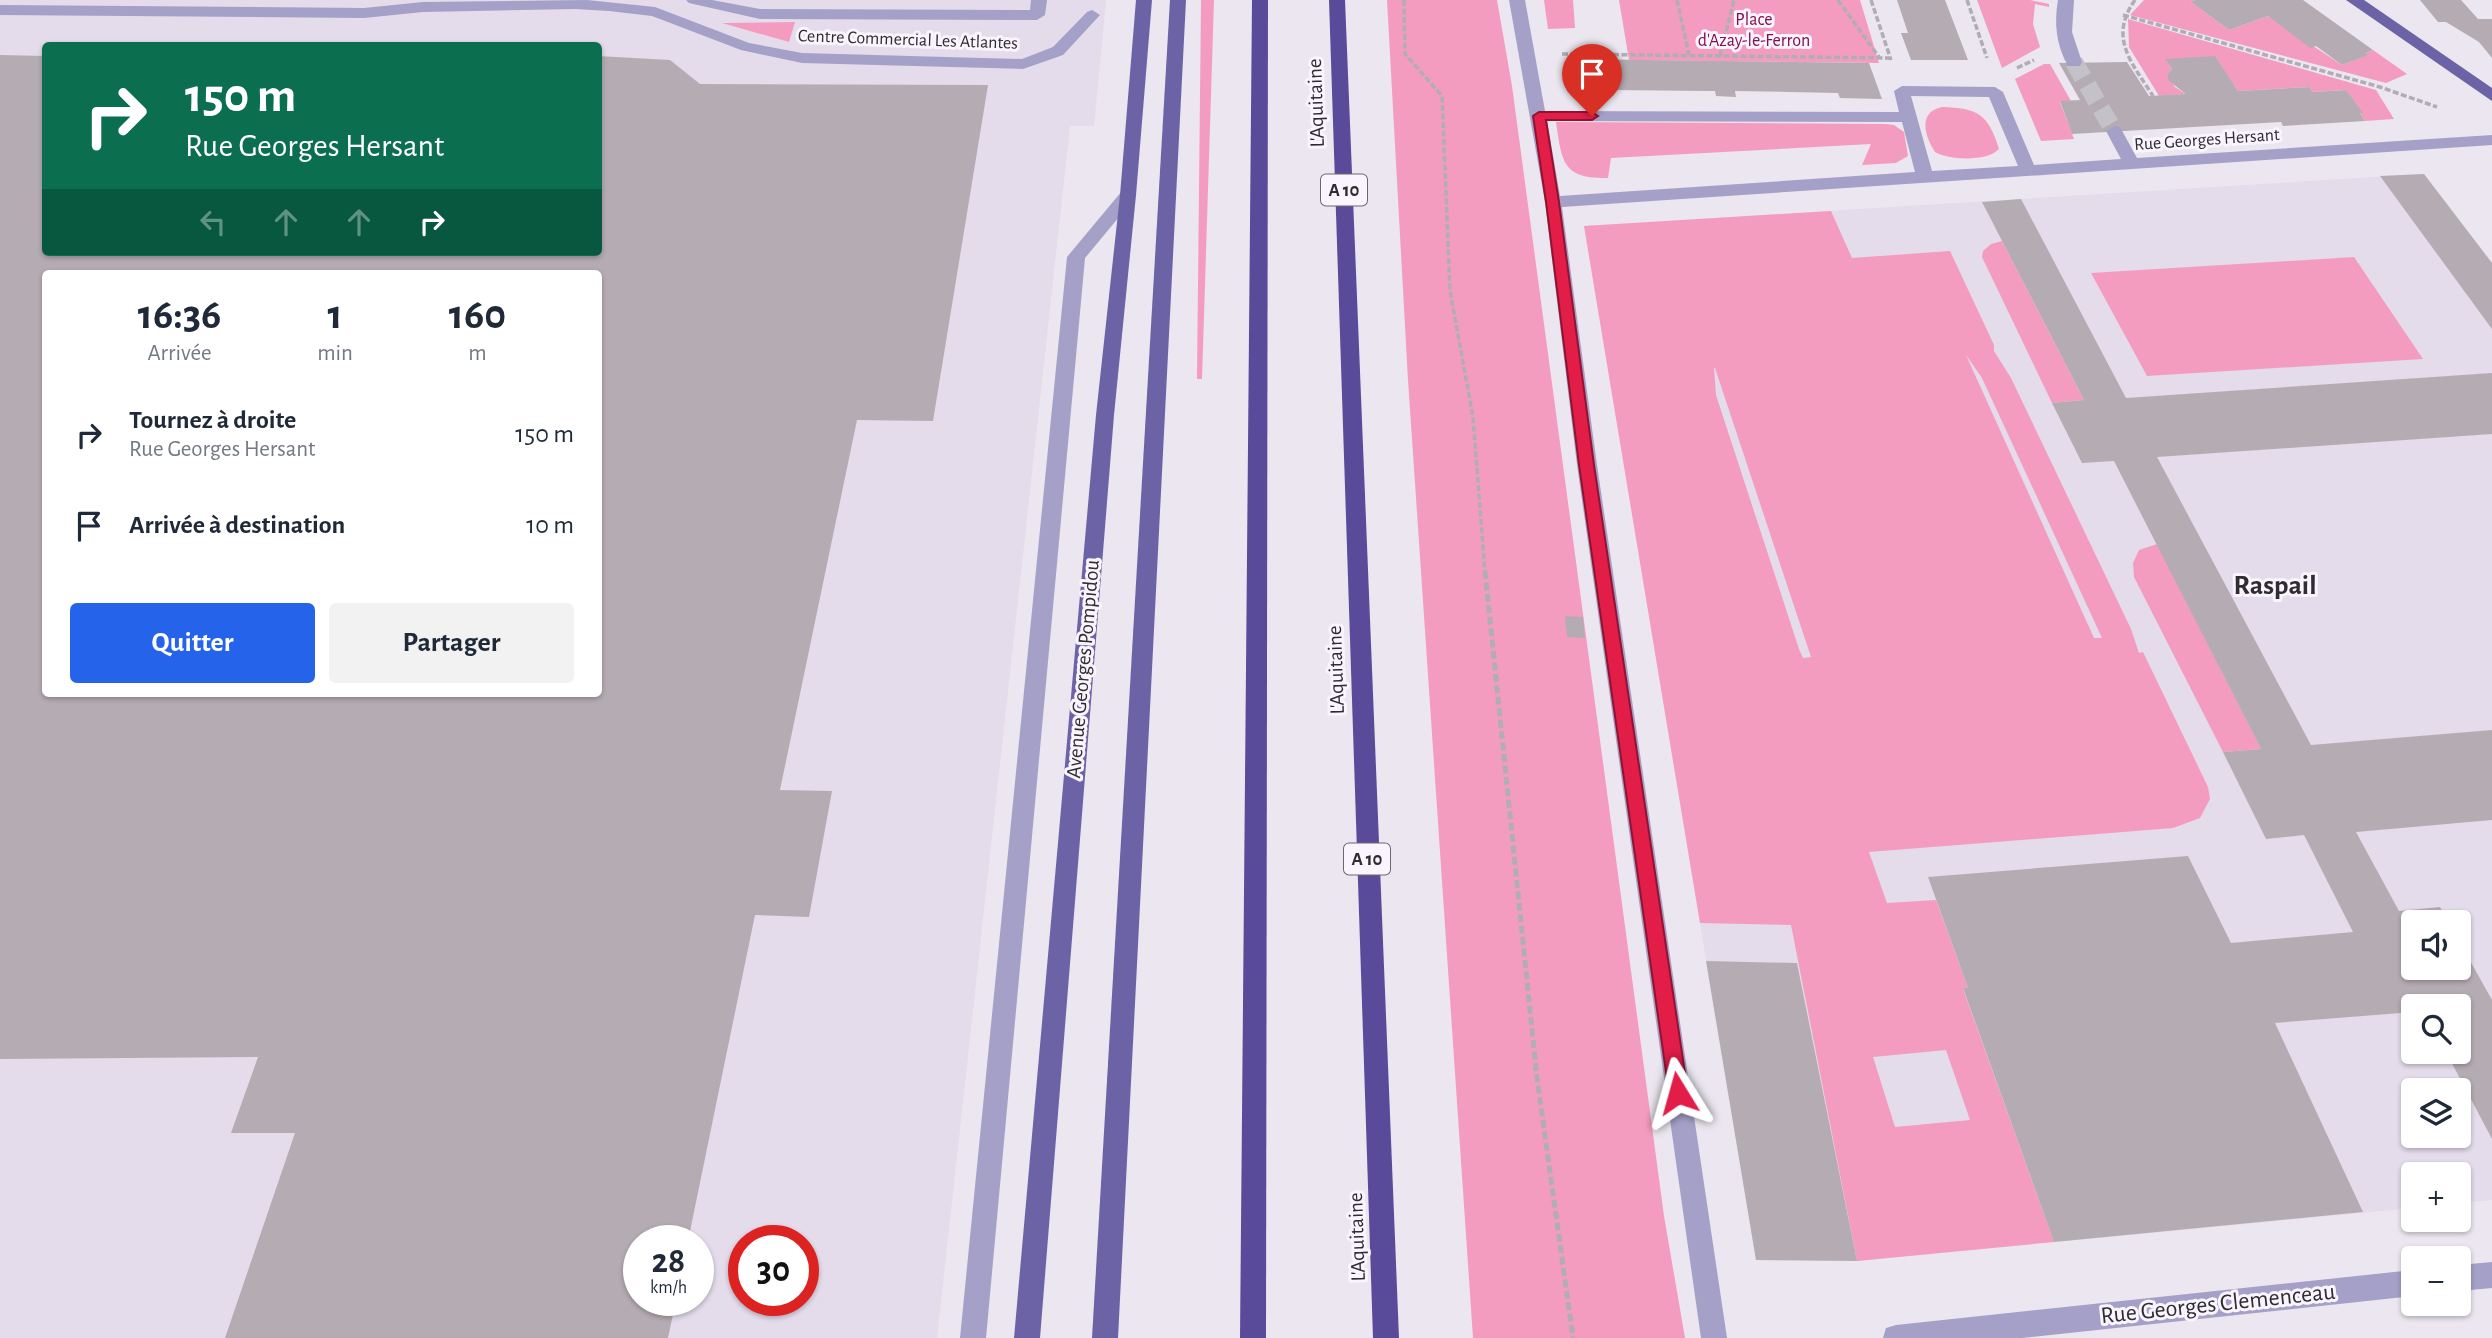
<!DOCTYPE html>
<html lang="fr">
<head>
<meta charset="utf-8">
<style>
  body { margin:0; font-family:"Alegreya Sans",sans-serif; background:#f2f2f3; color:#1f2937; height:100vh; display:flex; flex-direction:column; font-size:26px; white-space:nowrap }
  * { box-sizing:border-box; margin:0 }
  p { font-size:23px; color:#747a83 }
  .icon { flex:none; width:38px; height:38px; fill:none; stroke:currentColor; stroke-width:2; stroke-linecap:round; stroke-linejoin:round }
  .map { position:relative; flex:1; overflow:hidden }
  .panel { position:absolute; left:42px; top:270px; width:560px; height:427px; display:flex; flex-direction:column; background:#fff; border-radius:7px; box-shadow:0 2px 5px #0004 }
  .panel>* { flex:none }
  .banner { position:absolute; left:42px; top:42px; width:560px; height:214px; border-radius:7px; box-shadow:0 2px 5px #0004; background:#0b6e4f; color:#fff; overflow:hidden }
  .controls { position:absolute; left:2401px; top:910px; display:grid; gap:14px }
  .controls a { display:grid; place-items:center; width:70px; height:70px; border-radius:7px; background:#fff; box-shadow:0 2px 5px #0004; font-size:35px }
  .speed { position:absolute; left:623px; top:1225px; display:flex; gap:14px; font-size:35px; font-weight:700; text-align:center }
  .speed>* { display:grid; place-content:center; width:91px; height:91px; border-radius:50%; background:#fff; box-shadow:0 2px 5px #0004; line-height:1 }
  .speed small { font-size:18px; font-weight:400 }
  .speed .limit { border:10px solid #d22; background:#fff; color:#111 }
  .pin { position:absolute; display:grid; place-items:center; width:60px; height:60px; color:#fff; margin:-72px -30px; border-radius:50% 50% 50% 0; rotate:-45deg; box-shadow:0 0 7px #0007 }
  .pin .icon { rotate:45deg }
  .me { position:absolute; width:77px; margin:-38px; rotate:352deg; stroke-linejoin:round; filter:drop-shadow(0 0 5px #0008) }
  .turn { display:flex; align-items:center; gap:24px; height:147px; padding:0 28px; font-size:32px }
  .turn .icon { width:91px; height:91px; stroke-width:2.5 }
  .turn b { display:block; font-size:49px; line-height:60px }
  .lanes { display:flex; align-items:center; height:66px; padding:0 28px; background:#0003; justify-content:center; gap:35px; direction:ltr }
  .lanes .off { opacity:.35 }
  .eta { display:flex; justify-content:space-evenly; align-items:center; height:119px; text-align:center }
  .eta b { font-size:42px; font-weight:700; line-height:49px }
  .cta { display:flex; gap:14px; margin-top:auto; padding:14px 28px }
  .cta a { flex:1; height:80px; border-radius:7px; background:#2563eb; color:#fff; font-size:28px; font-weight:700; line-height:80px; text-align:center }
  .cta a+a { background:#f2f2f3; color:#1f2937 }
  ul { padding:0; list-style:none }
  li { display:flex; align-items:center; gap:21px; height:91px; padding:0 28px }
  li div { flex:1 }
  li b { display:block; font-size:26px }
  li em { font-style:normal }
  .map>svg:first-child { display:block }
</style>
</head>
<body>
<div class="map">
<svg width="2492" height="1338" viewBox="0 0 2492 1338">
  <rect width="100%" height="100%" fill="#ebe6ef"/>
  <!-- built -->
  <g fill="#e4dbeb" fill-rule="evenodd">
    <path d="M0,0H1106L1094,126H1070L937,1338H0ZM46,46H598V252H46ZM46,273H598V693H46ZM639,1241H698V1300H639ZM744,1241H803V1300H744Z"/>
    <path d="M2424,174L2492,263V1200L2459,1203V1174H2413V1208L1857,1261L1756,1260L1584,226ZM2413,922H2459V968H2413ZM2413,1006H2459V1052H2413ZM2413,1090H2459V1136H2413Z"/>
  </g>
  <!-- green -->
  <g fill="#f49cc0" fill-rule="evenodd">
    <path d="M1201,0H1214L1202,379H1197Z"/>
    <path d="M1387,0H1497L1512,86L1664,1216L1685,1338H1473L1408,380Z"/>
    <path d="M1544,0H1573L1575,28L1548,29Z"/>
    <path d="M1619,0H1860L1879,63L1629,60Z"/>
    <path d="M1977,0H2030L2049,4V7L2035,4L2033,24L2040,47L2002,68Z"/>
    <path d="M2144,0H2195L2191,2L2229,30L2268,16L2342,65L2367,55L2366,53L2373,50L2407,74L2386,83L2130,15Z"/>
    <path d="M2128,19L2376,90L2394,119L2365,121L2346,90L2313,92L2309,87L2238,91L2215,57L2166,60L2172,69L2167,75L2175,87L2186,94L2159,96L2129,47Z"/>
    <path d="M795,22L789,42L722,23H725Z"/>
    <path d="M2044,64H2050L2071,101L2060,102L2074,139L2041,141L2015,79Z"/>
    <path d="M1942,107C1978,108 1988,114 1999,149C1987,162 1949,160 1935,152C1924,135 1918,112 1942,107Z"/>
    <path d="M1556,122L1885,124L1894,125L1904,132L1908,156L1896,163L1862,165L1871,144L1611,158L1608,178C1562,179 1562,162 1556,122Z"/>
    <path d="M1831,211L1852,258L1950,251L1994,345V351L2011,378L2131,629L2139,653L2143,652L2208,787L2210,799L2200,818L2173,828L1869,852L1887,903L1936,900L1968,988L1963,989L2054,1242L1857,1261L1791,925L1700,923L1584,226ZM1966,355L1982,378L2102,638H2094ZM1714,368H1715L1811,657L1803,658L1799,649L1716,395ZM1946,1050L1970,1120L1895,1127L1873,1057Z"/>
    <path d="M2002,241L2084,400L2052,403L1982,257L1983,251L1991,244Z"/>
    <path d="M2354,257L2423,359L2147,376L2091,273Z"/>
    <path d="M2157,544L2261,749L2223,752L2134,577L2133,563L2139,550Z"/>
  </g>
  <!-- building -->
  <g fill="#b5acb3" fill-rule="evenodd">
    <path d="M1897,0H1945L1968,60H1911L1901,33H1908Z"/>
    <path d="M2195,0H2303L2373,50L2366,53L2368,55L2342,65L2316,46L2310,48L2268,16L2229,30L2191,2Z"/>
    <path d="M2420,0H2461L2478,19H2492V58L2479,42L2446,22H2438Z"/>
    <path d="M0,55L46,56V252H598V56L670,60L700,84L988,85L933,421L857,420L780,790L832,791L809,917L755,915L688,1241H639V1300H676L668,1338H225L295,1133H231L258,1057L0,1059ZM46,273H598V693H46Z"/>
    <path d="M2215,56L2238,91L2309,87L2313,92L2346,90L2363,113H2360L2365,121L2283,126L2281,122L2072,134L2060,101L2080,100L2059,63L2127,62L2149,96L2186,94L2169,81L2167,75L2172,69L2165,59Z"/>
    <path d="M1571,59L1869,63L1882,99L1840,98L1838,93L1735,91L1736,97L1716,96L1715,91H1705L1613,90L1614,95L1577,94Z"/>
    <path d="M2424,174L2492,263V329L2380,176Z"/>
    <path d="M2021,199L2126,398L2492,373V434L2157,457L2311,745L2492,730V820L2356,832L2399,911L2440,907L2448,922H2413V968H2459V941L2492,1000V1139L2446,1052H2459V1006H2413V1012L2275,1023L2363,1212L2054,1242L1963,988H1968L1928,877L2188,856L2231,943L2353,932L2304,835L2266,839L2223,752L2261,749L2114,461L2082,463L2052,403L2084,400L1982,202Z"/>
    <path d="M1565,616L1583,617L1585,638L1567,637Z"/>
    <path d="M1706,961L1797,963L1857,1261L1756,1260Z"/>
  </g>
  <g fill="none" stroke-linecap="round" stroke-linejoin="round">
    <!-- minor-tunnel -->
    <path stroke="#c5c1c9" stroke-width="18" stroke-dasharray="18 9" stroke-linecap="butt" d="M2074,62L2114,131"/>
    <!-- path-far1 -->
    <g stroke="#b1adb4" stroke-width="3.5" stroke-dasharray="6 2.5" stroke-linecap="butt">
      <path d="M1404,0L1405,54L1442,96L1450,291L1473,417L1485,573"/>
      <path d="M1677,0L1689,55"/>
      <path d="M1838,0L1879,57"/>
      <path d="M1871,0L1891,60"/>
      <path d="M1967,0L1987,58"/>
      <path d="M2135,0C2108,38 2132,63 2153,96"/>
      <path d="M2123,15L2380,87L2437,107"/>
      <path d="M1562,54L1890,58"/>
      <path d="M1720,56L1734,0"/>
      <path d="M2017,68L2034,60"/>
    </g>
    <!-- path -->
    <path stroke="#b1adb4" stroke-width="5" stroke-dasharray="8 3.5" stroke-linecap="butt" d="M1485,571L1537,1078L1573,1338"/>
    <!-- minor -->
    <g fill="#a4a0c7" fill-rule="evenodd">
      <path d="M587,0L655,7L749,43L802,53L1022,59L1053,47L1087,12L1092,10L1100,15L1063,55L1023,69L802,63L741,50L652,16L609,11L575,9L423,12L364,18L0,15V5L364,8L423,2Z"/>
      <path d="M686,0H712L760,9L1030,10L1031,0H1047L1045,15L1037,20L760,19L689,3Z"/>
      <path d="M1509,0H1525L1545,111L1899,112L1894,91L1902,86L1995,87L2003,92L2034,165L2121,159L2106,131L2114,126L2120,127L2137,158L2492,135V145L1562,207L1597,465L1727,1338H1701L1577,465L1545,202ZM1911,96L1989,97L2018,166L1932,171ZM1547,121L1902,122L1915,172L1560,196Z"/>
      <path d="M2058,0H2074L2072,32L2082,62L2080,66H2068C2056,45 2054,23 2058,0Z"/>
      <path d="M1128,189L1136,195L1134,199L1085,258L986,1338H960L1067,257L1122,191Z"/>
      <path d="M2492,1262V1288L2459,1291V1265Z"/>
      <path d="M2413,1270V1296L2022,1338H1883L1886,1328L1896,1325Z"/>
    </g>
    <!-- major -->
    <g fill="#6c62a6" fill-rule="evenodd">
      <path d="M1136,0H1152L1136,195L1114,415L1040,1338H1014L1096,415L1120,195Z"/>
      <path d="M1170,0H1186L1118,1338H1092Z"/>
      <path d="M2346,0H2364L2492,88V101Z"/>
    </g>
    <!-- highway -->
    <g fill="#594a9a" fill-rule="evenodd">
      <path d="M1252,0H1268L1266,1338H1240Z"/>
      <path d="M1329,0H1345L1399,1338H1373Z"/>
    </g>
  </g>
  <!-- route -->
  <path fill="#e11d48" stroke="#92132f" stroke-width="2" d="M1539,112H1592L1598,116L1592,120H1546L1559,202L1594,465L1688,1093L1685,1099L1678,1102L1672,1099L1669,1093L1579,465L1546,202L1533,116Z"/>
  <g text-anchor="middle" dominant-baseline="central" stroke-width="6" stroke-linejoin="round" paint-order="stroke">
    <!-- far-park labels -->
    <g font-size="18" fill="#820f4e" stroke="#f9f4fd">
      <text x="1754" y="20">Place<tspan x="1754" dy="21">d'Azay-le-Ferron</tspan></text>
    </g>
    <!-- far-street labels -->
    <g font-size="18" fill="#2f2d30" stroke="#f9f4fd">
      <text transform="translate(908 40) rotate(2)">Centre Commercial Les Atlantes</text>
      <text transform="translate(2207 140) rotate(-4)">Rue Georges Hersant</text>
    </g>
    <!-- shield labels -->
    <g fill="#f9f4fd" stroke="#6c696e" stroke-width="2">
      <rect x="1321" y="174.5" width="46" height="31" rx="5"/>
      <rect x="1344" y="843.5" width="46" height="31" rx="5"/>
    </g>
    <g font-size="19" font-weight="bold" fill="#2f2d30">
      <text x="1344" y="190">A 10</text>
      <text x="1367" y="859">A 10</text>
    </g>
    <!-- street labels -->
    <g font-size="21" fill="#2f2d30" stroke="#f9f4fd">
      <text transform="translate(1316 103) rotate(-92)">L'Aquitaine</text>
      <text transform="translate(1083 669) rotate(-85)">Avenue Georges Pompidou</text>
      <text transform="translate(1336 670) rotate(-92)">L'Aquitaine</text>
      <text transform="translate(1357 1237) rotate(-92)">L'Aquitaine</text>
    </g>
    <!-- near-street labels -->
    <g font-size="24" fill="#2f2d30" stroke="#f9f4fd">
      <text transform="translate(2218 1304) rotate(-6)">Rue Georges Clemenceau</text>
    </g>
    <!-- district labels -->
    <g font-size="28" font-weight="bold" fill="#2f2d30" stroke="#f9f4fd">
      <text x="2275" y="586">Raspail</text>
    </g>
  </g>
</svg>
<div class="controls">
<a><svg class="icon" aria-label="sound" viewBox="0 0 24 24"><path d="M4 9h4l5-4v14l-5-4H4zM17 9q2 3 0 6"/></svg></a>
<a><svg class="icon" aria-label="search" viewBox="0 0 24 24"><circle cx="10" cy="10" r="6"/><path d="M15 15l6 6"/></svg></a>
<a><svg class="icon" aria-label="layers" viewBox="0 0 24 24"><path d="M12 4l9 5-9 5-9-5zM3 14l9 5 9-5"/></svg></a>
<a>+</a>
<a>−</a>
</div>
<div class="speed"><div>28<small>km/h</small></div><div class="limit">30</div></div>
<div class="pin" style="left:1592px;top:116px;background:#d93025"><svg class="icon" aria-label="arrive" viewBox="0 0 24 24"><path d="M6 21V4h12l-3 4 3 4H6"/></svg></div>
<svg class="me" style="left:1678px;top:1093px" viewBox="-20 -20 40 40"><path d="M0-17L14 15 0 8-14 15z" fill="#e11d48" stroke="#fff" stroke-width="4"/></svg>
<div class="banner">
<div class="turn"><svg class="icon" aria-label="right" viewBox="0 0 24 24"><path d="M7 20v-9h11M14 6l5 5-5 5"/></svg><div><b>150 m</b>Rue Georges Hersant</div></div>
<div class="lanes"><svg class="icon off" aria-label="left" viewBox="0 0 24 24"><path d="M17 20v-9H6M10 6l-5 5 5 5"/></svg><svg class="icon off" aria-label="ahead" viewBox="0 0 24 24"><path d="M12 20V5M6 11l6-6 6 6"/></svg><svg class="icon off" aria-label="ahead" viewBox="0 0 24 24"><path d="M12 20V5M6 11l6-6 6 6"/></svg><svg class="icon" aria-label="right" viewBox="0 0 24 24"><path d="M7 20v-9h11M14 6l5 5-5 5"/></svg></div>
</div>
<section class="panel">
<div class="eta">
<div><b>16:36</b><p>Arrivée</p></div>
<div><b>1</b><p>min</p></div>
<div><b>160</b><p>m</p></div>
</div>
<ul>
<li><svg class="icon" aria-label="right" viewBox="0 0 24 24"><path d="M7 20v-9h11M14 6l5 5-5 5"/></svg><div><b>Tournez à droite</b><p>Rue Georges Hersant</p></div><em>150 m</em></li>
<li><svg class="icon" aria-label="arrive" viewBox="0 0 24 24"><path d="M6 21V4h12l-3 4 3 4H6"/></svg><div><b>Arrivée à destination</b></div><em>10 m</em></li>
</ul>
<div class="cta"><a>Quitter</a><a>Partager</a></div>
</section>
</div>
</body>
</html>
